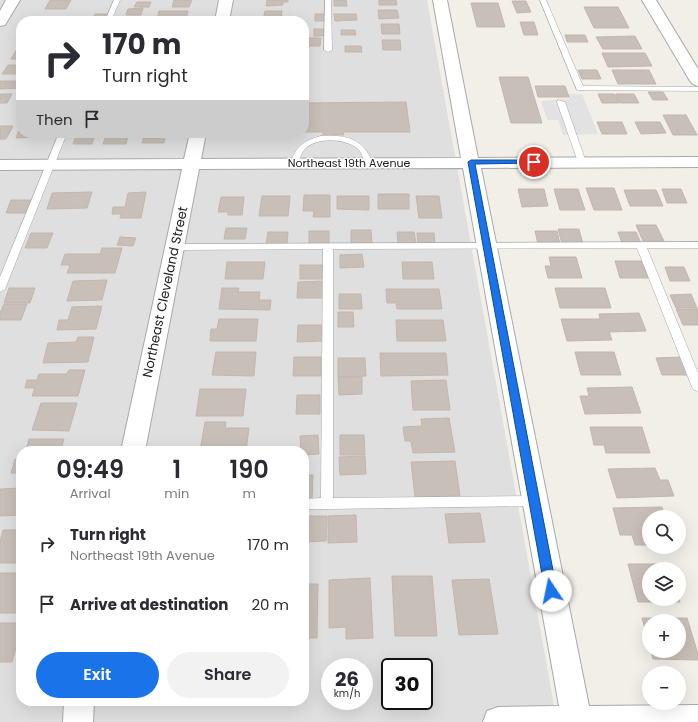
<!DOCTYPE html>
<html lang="en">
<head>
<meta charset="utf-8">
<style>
  body { margin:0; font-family:Poppins,sans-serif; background:#f2f2f3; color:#2b2b33; height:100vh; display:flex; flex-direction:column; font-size:15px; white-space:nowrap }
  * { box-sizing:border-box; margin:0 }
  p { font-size:13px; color:#7c7c81 }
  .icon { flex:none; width:22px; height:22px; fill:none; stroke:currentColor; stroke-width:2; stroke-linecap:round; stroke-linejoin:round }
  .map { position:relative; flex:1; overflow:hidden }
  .side { position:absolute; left:16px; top:446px; width:293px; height:260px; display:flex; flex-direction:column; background:#fff; border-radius:16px; box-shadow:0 4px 16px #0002 }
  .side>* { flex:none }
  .guide { position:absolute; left:16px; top:16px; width:293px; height:122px; border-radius:16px; box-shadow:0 4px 16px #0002; background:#fff; color:#2b2b33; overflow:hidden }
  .tools { position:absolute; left:642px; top:510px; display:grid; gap:8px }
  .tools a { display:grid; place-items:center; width:44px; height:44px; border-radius:50%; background:#fff; box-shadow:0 4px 16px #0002; font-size:20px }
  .speed { position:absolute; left:321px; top:658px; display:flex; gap:8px; font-size:20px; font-weight:700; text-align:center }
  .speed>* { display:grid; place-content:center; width:52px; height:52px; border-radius:50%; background:#fff; box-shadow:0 4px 16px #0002; line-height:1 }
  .speed small { font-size:10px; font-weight:400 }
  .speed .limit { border:2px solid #111; border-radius:6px; background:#fff; color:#111 }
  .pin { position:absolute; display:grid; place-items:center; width:34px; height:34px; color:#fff; margin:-17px; border:2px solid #fff; border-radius:50%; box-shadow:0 1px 4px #0007 }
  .me { position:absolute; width:44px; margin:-22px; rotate:349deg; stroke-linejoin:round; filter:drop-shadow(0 0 3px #0008) }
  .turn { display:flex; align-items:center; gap:14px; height:84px; padding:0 20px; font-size:18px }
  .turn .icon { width:52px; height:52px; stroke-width:2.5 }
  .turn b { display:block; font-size:28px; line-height:34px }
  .then { display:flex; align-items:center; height:38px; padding:0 20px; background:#0003; gap:8px; font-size:15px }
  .eta { display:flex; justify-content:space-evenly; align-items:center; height:68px; text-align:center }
  .eta b { font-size:24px; font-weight:600; line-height:28px }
  .button { display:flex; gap:8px; margin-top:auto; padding:8px 20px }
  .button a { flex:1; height:46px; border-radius:24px; background:#1a73e8; color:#fff; font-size:16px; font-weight:600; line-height:46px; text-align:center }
  .button a+a { background:#f2f2f3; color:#2b2b33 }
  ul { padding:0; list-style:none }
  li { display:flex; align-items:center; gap:12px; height:60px; padding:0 20px }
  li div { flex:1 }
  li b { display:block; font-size:15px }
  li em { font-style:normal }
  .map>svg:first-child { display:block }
</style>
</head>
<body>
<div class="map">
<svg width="698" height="722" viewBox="0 0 698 722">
  <rect width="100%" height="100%" fill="#f2efe9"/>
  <!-- residential -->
  <path fill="#e0dfdf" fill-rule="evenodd" d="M0,0H427L557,722H0ZM21,21H304V133H21ZM21,451H304V701H21ZM330,667H364V701H330ZM390,667H424V701H390Z"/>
  <!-- parking -->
  <path fill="#e2e2e2" d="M568,94H582L598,134L563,135L558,120H547L541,101L569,99Z"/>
  <!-- building -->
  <g fill="#c7bfb8" stroke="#c4b6ab">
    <path d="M50,0H71L66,9H45Z"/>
    <path d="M174,0H192L189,7H172Z"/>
    <path d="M267,0H288V2H283V5L266,6Z"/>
    <path d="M334,0H346L347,6H334Z"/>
    <path d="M379,0H396L397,5H379Z"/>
    <path d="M512,1H526L531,12L517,13Z"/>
    <path d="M137,2H151L149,7H134Z"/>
    <path d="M471,3H498L505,27H477Z"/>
    <path d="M584,7H618L629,28H594Z"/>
    <path d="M143,8L141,15H126L128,9Z"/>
    <path d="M378,10H397L399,18L379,19Z"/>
    <path d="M159,11H188L186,19H157Z"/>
    <path d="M265,11H282L281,20H263Z"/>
    <path d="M95,14H109L106,21H92Z"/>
    <rect x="315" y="14" width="11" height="7"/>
    <path d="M334,14H356L357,20L335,21Z"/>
    <path d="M520,22H534L538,35H524Z"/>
    <path d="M381,24H399L400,34H382Z"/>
    <rect x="314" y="29" width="12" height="7"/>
    <path d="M341,30H355L356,35H341Z"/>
    <path d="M565,35H585L588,42H567Z"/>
    <path d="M635,36L642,49H603L596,37Z"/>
    <path d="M304,38H321L320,46H304Z"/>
    <path d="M382,40H400L401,50H383Z"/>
    <path d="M345,46H361L362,52H345Z"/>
    <path d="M17,49H21V59H11Z"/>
    <path d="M602,53H645L652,66L608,67Z"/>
    <path d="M8,65H21V74H2Z"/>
    <path d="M578,70H597L601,79H582Z"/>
    <path d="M612,70H649L656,84H618Z"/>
    <path d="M499,77H528L542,123H511Z"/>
    <path d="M0,81H21V88L0,89Z"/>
    <path d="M535,86H565L569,97H538Z"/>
    <path d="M648,92H663L668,100H653Z"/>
    <path d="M0,94H12L7,103H0Z"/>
    <path d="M598,94H615L619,103H602Z"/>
    <path d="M616,94H634L639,103H620Z"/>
    <path d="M406,102L410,132H343L344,135H323V132H304V103Z"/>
    <path d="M663,115H686L697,135H673Z"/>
    <path d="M597,122H622L627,134H602Z"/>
    <path d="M635,122H660L666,133L641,134Z"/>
    <path d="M21,125V133H40L38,137L16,138Z"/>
    <path d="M0,126H13L6,139H0Z"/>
    <path d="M77,133H96L92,144H73Z"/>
    <path d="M107,133H129L126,144H103Z"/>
    <path d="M145,133H166L164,143H142Z"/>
    <path d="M586,188H614L622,210H594Z"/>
    <path d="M518,189H544L548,206L522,207Z"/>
    <path d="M554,189H578L585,210H560Z"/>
    <path d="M662,189H681L687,203H667Z"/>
    <path d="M624,190H656L663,206H630Z"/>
    <path d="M92,192L87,208L47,209L52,193Z"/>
    <path d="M146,192L141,218H120L121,214H112L113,207H125L128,193Z"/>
    <rect x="378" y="194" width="31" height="15"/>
    <path d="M304,195H330V217H313L314,211H303Z"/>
    <path d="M262,196H290L288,216H259Z"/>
    <path d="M337,196H369V210L337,209Z"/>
    <path d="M416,196H439L442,218H419Z"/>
    <path d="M221,197H244L242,215H228V212H218Z"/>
    <path d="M11,200H32L27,213H6Z"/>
    <path d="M636,225H656L664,241H643Z"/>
    <path d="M226,228H247L245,239H224Z"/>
    <path d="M558,229H579L583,244H562Z"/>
    <path d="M351,230H371L372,244H351Z"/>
    <rect x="309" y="231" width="20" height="14"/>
    <path d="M535,231H557L560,244H538Z"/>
    <path d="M268,232H288L287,245H266Z"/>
    <path d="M397,232H414L416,244H398Z"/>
    <path d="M618,232H636L641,243H622Z"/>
    <path d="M31,233H53L47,248H25Z"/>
    <path d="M417,233H434L435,244H418Z"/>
    <path d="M120,237L136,238L133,246L117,245Z"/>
    <path d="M102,248H122L115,273H67L70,265H61L65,254H100Z"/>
    <path d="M362,254L364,267L340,268V255Z"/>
    <path d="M549,257H576L582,278H548L545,266H551Z"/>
    <path d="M615,261H642L648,278H620Z"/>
    <path d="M227,262H265L263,279H225Z"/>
    <path d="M402,262H432L434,279H403Z"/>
    <rect x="300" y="265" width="23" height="14"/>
    <path d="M665,267H684L690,281H670Z"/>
    <path d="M107,280L102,300L67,301L73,281Z"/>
    <path d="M325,281L324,298H297L298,282Z"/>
    <path d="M9,288H35L30,303H4Z"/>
    <path d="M222,288H239L238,292H260L259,300H271L270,310L219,309Z"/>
    <path d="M555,288H605L611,308H560Z"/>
    <path d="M386,289H439L442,309H397L396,303H387Z"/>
    <path d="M339,294H361L362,309H339Z"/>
    <path d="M691,294L697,308H676L670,295Z"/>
    <path d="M4,304H27L21,320H0V313Z"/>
    <path d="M102,306L96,329L57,330L59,320H68L72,307Z"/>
    <path d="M676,309H698V325H683Z"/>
    <path d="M338,312H353L354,327H338Z"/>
    <path d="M639,313L646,331L609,332L612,340L567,341L561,319H600L599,314Z"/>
    <path d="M219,319H258L256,341H210L211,329H217Z"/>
    <path d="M396,320H443L446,341H397Z"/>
    <path d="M298,325H322V341L297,342Z"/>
    <path d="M78,337H94L88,362L43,363L48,343L76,342Z"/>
    <path d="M216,352H256L254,376L212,375Z"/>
    <path d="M575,352H614L621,375H581Z"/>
    <path d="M380,353H446L448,375L381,376Z"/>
    <path d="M294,357H321V376H293Z"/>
    <path d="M681,357L688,375H662L656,358Z"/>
    <path d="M338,358H365L366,376L338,377Z"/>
    <path d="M69,370H85L78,396H32L35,388H25L27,380H37L39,374H67Z"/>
    <path d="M338,377H362V394L339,395Z"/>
    <path d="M446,380L450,410H413L411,381Z"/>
    <path d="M632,387L641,413L585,414L580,396H589L587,388Z"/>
    <path d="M200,389H246L243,416H196Z"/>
    <path d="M297,395H320V414H296Z"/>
    <path d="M41,403H77L69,431L32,430Z"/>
    <path d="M449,418L455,452L413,453L411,441H405L403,427L422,426L421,419Z"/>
    <path d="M205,422H226L225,428H249L246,451H200Z"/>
    <path d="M590,427H642L650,453H606L604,445H594Z"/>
    <path d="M318,435L319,454L304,455V451H301L300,436Z"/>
    <path d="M340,435H364L365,455H340Z"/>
    <path d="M29,439H64L61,449H67L66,451H26Z"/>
    <path d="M365,456L366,474L340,475L339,457Z"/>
    <path d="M15,459H21V473H11Z"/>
    <path d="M455,461L460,496L415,497L411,462Z"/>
    <path d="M655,468L660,480H668L674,496L617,498L608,469Z"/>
    <path d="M304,475H313L312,500H304Z"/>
    <path d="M21,488V515L0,516V489Z"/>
    <path d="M662,507L665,517H649V545H635L632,535H620L613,508Z"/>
    <path d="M480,513L485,542L449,543L445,514Z"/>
    <path d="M356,515L357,542L328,543V516Z"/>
    <path d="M304,516H327L326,541L304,542Z"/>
    <path d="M3,530H21V563H0V541Z"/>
    <path d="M628,564H669L671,569H649V599L679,598L680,602H638Z"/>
    <rect x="0" y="573" width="21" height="40"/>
    <path d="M392,576H432L437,636H395Z"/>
    <path d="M370,578L373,638L346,639V627L329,628V580Z"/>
    <path d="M489,579L498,634L459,635L452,580Z"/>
    <path d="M304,584H318L317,638H304Z"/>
    <path d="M642,618H687L698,654V660L653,659L651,651H679V621H649V644Z"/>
    <path d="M0,623H21V630L12,662H0Z"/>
  </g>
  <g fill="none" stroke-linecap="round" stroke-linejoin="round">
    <!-- lane casing -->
    <g stroke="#a9a9a9" stroke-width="1">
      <g id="lane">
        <path d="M114,0H120L111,21H105Z"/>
        <path d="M325,0H331L332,50L328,52L324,50Z"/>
        <path d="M540,0H546L583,86L698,87V91L577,90Z"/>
        <path d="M558,100L565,102L586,162L585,164L582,165L578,162L557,102Z"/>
        <path d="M59,133H67L5,289L0,292V277Z"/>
        <path d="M321,136C346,135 364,138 373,164L369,167L366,166C363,161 363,153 358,149C346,138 316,137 305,149C300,154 300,160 297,166H291L290,164C296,147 302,141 321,136Z"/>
        <path d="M698,242V248H647L698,373V391L694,390L692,387L637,248L333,249V498L534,496L539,497L540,501L539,505L534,506L327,509H304V499L321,498L323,249L173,250L168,247L173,244Z"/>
      </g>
    </g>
    <!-- street casing -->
    <g stroke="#a9a9a9" stroke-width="2">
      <g id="street">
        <path d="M6,0H20L5,25L0,26V11Z"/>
        <path d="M219,0H233L229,21H215Z"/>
        <path d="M433,0H447L478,158L698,157V167L481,168L589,706L698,705V722H483L487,711L498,707L559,706L463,168L199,169L145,451H121L182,169L0,170V160L184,159L190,133H206L201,159L461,158Z"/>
        <path d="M642,0H656L698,69V86L693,84L690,81Z"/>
        <path d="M64,701H94L93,722H63Z"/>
      </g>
    </g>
    <!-- lane -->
    <use href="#lane" fill="#fff" fill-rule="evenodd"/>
    <!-- street -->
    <use href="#street" fill="#fff" fill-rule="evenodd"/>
  </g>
  <!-- route -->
  <path fill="#1a73e8" stroke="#114b97" d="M534,160L537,161V163L475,164L557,591L555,594L551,596L547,594L545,591L468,162L471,160Z"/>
  <g text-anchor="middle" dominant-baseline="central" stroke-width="3" stroke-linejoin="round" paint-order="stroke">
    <!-- far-street labels -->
    <g font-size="11" fill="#222" stroke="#fff">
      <text x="349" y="163">Northeast 19th Avenue</text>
    </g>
    <!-- street labels -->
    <g font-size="13" fill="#222" stroke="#fff">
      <text transform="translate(165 292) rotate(-78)">Northeast Cleveland Street</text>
    </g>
  </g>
</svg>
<div class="tools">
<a><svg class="icon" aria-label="search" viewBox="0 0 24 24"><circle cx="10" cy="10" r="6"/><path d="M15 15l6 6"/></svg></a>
<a><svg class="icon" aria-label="layers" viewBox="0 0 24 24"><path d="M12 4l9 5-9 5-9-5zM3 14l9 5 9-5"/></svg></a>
<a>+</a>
<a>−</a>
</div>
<div class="speed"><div>26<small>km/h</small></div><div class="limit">30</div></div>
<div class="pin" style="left:534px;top:162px;background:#d93025"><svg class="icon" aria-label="arrive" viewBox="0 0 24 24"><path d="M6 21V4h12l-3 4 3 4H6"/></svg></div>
<svg class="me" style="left:551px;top:591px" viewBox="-20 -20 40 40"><circle r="19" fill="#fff"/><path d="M0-13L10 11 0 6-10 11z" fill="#1a73e8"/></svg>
<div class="guide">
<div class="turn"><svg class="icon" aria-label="right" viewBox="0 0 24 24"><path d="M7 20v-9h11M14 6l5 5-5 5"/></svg><div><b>170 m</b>Turn right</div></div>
<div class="then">Then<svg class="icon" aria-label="arrive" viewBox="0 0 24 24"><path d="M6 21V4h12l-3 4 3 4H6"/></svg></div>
</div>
<section class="side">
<div class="eta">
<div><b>09:49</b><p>Arrival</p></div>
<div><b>1</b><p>min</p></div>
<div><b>190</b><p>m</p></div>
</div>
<ul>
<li><svg class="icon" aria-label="right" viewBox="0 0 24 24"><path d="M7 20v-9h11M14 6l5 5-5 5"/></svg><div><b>Turn right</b><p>Northeast 19th Avenue</p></div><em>170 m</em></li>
<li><svg class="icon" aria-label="arrive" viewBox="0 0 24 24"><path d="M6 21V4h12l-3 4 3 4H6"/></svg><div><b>Arrive at destination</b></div><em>20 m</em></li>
</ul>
<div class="button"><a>Exit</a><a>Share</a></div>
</section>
</div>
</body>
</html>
